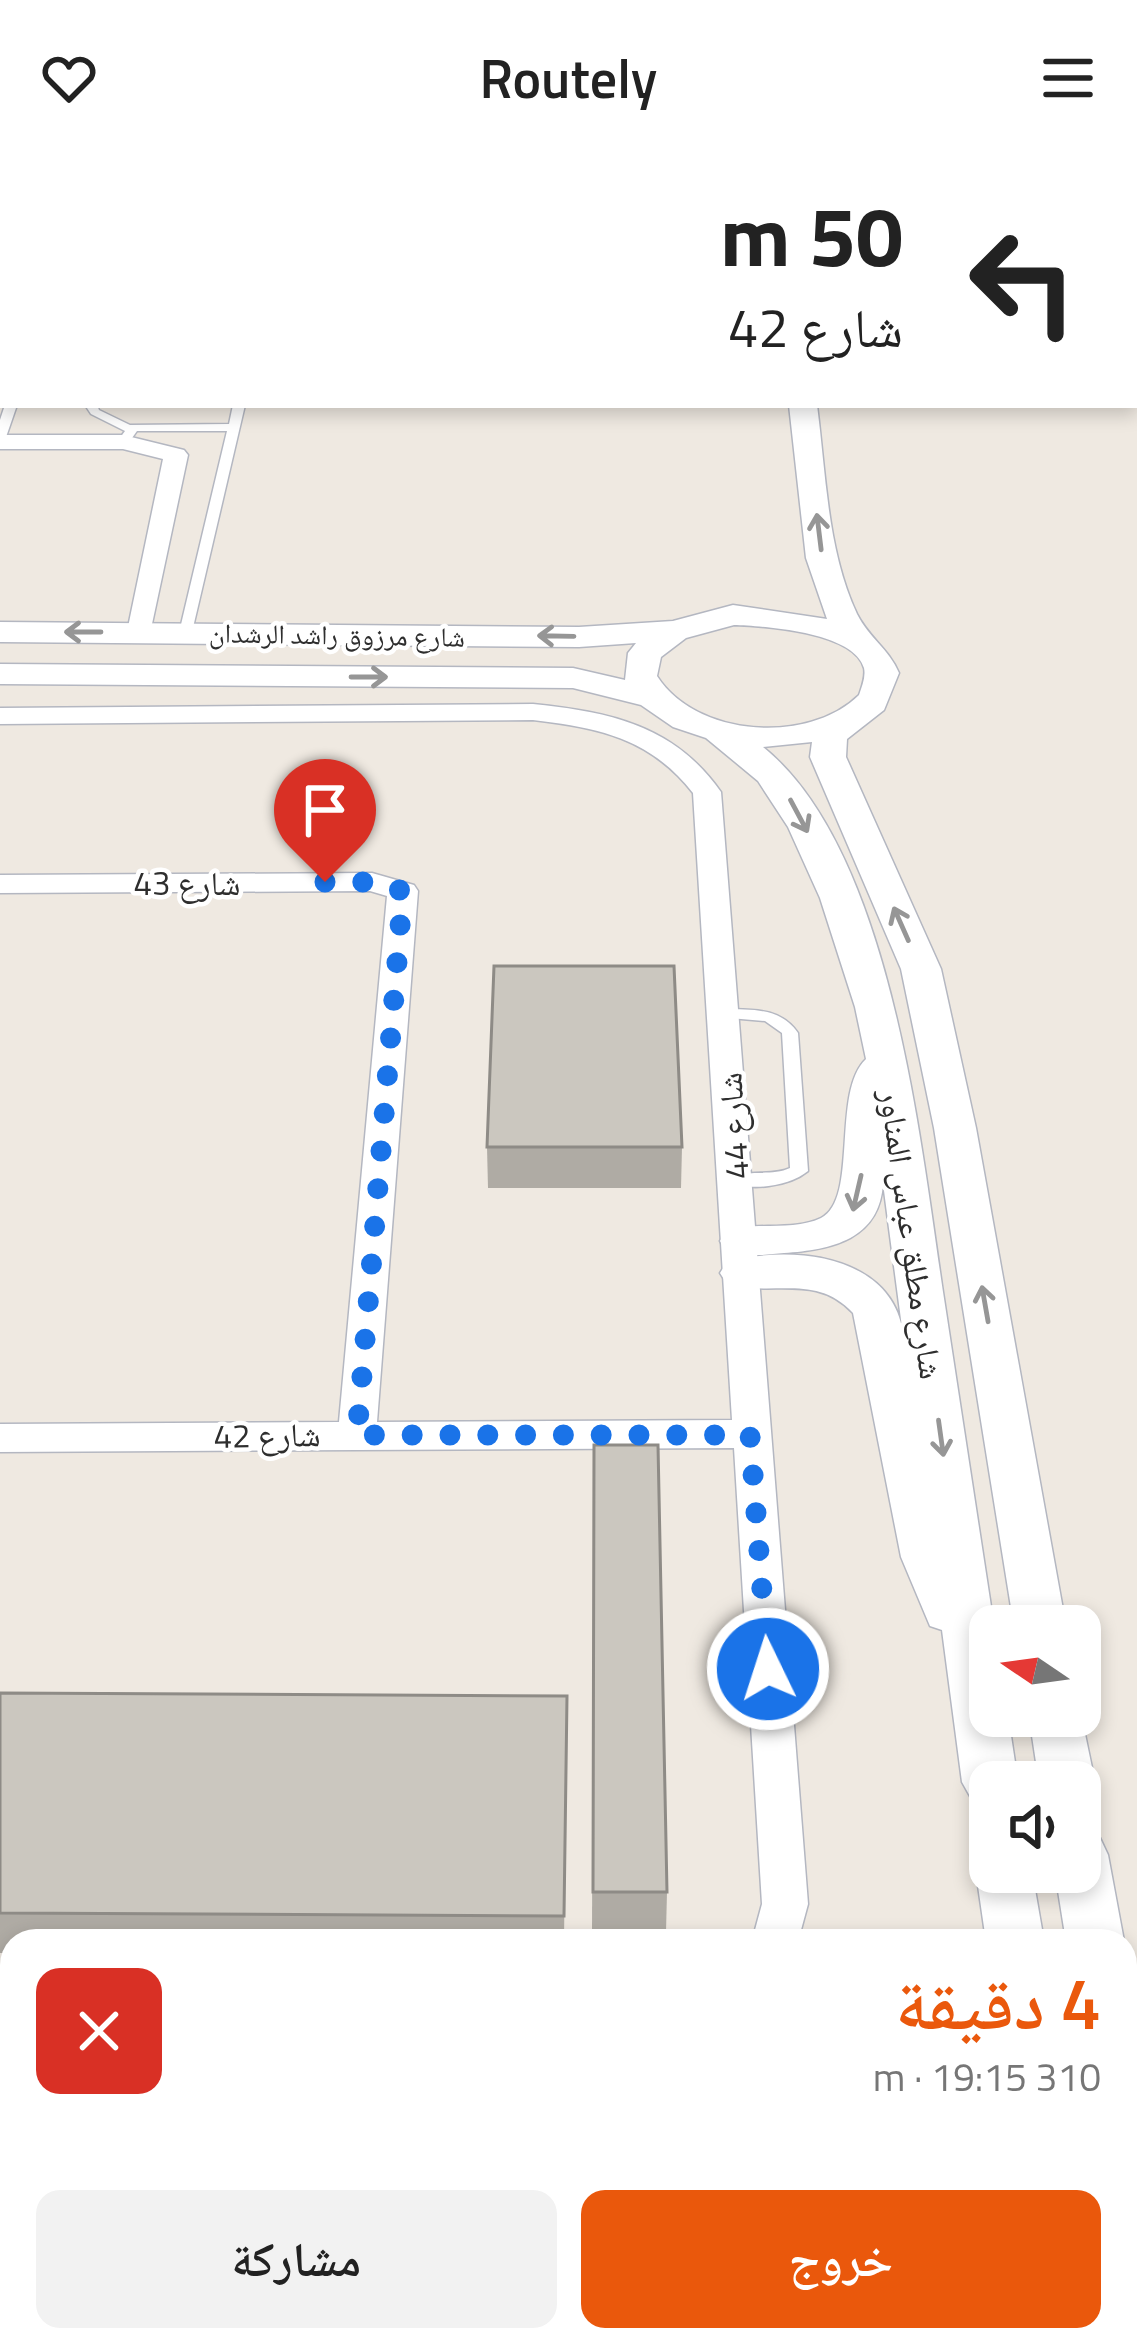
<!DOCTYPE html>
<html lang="ar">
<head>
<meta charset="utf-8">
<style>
  body { margin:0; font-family:"Titillium Web","Noto Naskh Arabic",sans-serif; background:#f2f2f2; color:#222; direction:rtl; height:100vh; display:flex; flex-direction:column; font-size:45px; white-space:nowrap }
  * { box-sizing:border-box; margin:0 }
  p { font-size:39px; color:#767676 }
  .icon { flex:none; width:66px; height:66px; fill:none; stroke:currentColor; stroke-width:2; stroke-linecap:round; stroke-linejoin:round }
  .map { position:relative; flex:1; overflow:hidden; direction:ltr }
  .sheet { position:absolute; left:0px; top:1773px; width:1137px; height:423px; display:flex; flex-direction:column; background:#fff; border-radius:36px 36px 0 0; box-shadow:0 6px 18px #0003; direction:rtl }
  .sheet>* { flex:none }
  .guide { position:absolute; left:0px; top:0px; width:1137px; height:252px; box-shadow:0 6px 18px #0003; direction:rtl; background:#fff; color:#222; overflow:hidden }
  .needle { width:78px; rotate:283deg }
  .buttons { position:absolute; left:969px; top:1449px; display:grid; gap:24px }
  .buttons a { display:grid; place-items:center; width:132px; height:132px; border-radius:24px; background:#fff; box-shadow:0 6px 18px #0003; font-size:60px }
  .pin { position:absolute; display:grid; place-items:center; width:102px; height:102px; color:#fff; margin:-123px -51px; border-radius:50% 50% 50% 0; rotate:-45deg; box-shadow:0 0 12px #0007 }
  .pin .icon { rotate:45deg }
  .me { position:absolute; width:132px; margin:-66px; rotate:356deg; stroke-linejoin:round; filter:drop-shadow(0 0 9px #0008) }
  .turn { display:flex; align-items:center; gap:42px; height:252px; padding:0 36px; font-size:54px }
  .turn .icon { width:156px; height:156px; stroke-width:2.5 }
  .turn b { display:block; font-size:84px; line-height:102px }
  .round { display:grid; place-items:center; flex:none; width:126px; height:126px; border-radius:24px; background:#f2f2f2 }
  .summary { display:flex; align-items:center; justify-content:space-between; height:204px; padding:0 36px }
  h1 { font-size:72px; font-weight:600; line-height:90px; color:#ea580c }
  .primary-button { display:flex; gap:24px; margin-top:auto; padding:24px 36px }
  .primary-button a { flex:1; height:138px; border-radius:24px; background:#ea580c; color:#fff; font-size:48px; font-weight:600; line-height:138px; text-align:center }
  .primary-button a+a { background:#f2f2f2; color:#222 }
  header { display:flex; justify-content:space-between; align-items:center; height:156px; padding:0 36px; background:#fff; font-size:54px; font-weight:600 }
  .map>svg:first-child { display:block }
</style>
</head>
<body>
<header><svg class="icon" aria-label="menu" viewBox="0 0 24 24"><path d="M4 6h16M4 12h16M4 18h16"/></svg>Routely<svg class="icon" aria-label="heart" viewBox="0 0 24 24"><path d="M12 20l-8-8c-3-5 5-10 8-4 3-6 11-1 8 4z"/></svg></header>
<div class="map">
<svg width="1137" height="2194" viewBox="0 0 1137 2194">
  <rect width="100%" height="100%" fill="#efe9e1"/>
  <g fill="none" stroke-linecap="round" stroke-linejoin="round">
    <!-- service casing -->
    <g stroke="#b4b7c1" stroke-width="3">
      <g id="service">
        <path d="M296,0H306L305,3H295Z"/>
        <path d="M346,0H356L359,3H349Z"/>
        <path d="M842,0H855L858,3H845Z"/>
        <path d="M1029,0H1039L1040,3H1030Z"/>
        <rect x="1134" y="98" width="3" height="6"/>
        <rect x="1134" y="157" width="3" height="6"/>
        <rect x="0" y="226" width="3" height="6"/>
        <rect x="1134" y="227" width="3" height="6"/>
        <path d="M5,249H17L6,281L0,285V264Z"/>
        <path d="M85,249H97L99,254L130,269L229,268L233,249H245L191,480H181L179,477L227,275H137L127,289L123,290L117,286L125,275L91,258Z"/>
        <path d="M724,853C753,854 780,851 798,877L808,1015C790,1030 748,1037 728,1024C745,1012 771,1021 790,1012L782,877L765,865L718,861L716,858Z"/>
        <rect x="0" y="1909" width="12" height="22"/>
      </g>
    </g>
    <!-- minor casing -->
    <g stroke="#b4b7c1" stroke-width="3">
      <g id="minor">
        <path d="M0,279H123L184,294L188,299L149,482H131L127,476L163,303L123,293H0Z"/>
        <path d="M533,548C610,556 674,569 721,636L808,1748L798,1785H752L762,1748L734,1292L0,1296V1268L339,1266L387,740L370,735L0,737V719L372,717L414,729L418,735L377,1266L732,1264L693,637C650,582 599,572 533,564L0,568V552Z"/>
        <rect x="0" y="1836" width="12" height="42"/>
      </g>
    </g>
    <!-- tertiary casing -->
    <g stroke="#b4b7c1" stroke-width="3">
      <g id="tertiary">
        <path d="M757,0H781L782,3H758Z"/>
        <path d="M789,249H817C826,318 827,394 857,458C869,482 889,493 899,517L884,554L847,583L846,601L941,813L976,972L1066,1470H1014L934,972L901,813L810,601L812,586L763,591C891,694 920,983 943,1136C960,1247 977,1359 994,1470H990V1560H1008L1018,1626H990V1649L971,1642L962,1626L942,1474L930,1470L901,1401L853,1157C816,1117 773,1141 727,1128L720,1117L727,1106C788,1089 886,1097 902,1171L883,1027C880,1083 832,1094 784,1097C764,1099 746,1101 726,1096L720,1085L726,1074C755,1066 794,1075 821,1062C859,1043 831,936 866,903L855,851L820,742L788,671L758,625L706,582L673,571L641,549L573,532L0,528V508L573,512L625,524L628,497L636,487L579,491L0,486V466L579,471L673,465L733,449L827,463L806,402ZM734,469C764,470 854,476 864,512C866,521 862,530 859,539C808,589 696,581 657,520L661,501L686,482Z"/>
        <path d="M1080,1554L1095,1626L1086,1642L1080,1644V1626H1039L1029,1560H1080Z"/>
        <path d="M1080,1675L1100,1682L1108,1699L1124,1785H1066L1055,1716H1080Z"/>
        <path d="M990,1697V1716H1032L1044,1785H986L976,1716Z"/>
        <path d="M1037,2184H1103L1104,2194H1038Z"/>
      </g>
    </g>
    <!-- motorway casing -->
    <g stroke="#c9c9c9" stroke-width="3">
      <g id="motorway">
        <path d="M0,2113H12V2184H49L46,2192L0,2194Z"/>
        <path d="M1125,2124H1137V2194H1087L1083,2184H1125Z"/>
      </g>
    </g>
    <!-- service -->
    <use href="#service" fill="#fff" fill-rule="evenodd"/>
    <!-- minor -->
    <use href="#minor" fill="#fff" fill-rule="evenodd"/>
    <!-- tertiary -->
    <use href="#tertiary" fill="#fff" fill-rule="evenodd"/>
    <!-- motorway -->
    <use href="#motorway" fill="#ffa35c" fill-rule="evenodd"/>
    <!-- tertiary-bridge casing -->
    <g stroke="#b4b7c1" stroke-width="62" stroke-linecap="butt">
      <path id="tertiary-bridge" d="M1125,1960L1137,2029"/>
    </g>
    <!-- tertiary-bridge -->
    <use href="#tertiary-bridge" stroke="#fff" stroke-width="58"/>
  </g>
  <!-- wall -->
  <g fill="#afaba4">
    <path d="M487,991H682L681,1032H488Z"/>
    <path d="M594,1289L667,1736L666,1776H592Z"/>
    <path d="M0,1537L567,1540L564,1785H12V1797H0Z"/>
  </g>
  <!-- building -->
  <g fill="#cbc7bf" stroke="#8e8b86" stroke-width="3">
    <path d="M494,810H674L682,991H487Z"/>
    <path d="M594,1289H658L667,1736H593Z"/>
    <path d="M0,1537L567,1540L564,1760L0,1757Z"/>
  </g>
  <!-- one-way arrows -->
  <defs><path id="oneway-shaft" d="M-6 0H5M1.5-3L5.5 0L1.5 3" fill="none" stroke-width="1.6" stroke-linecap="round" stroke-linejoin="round" transform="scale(3)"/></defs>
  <g stroke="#969696">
    <use href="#oneway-shaft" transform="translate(819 376) rotate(-97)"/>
    <use href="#oneway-shaft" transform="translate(83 476) rotate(-180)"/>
    <use href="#oneway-shaft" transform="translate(556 480) rotate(-179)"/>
    <use href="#oneway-shaft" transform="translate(369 521)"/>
    <use href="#oneway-shaft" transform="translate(799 660) rotate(62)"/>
    <use href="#oneway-shaft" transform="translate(901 768) rotate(-114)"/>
    <use href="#oneway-shaft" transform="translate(857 1037) rotate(103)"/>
    <use href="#oneway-shaft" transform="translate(985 1148) rotate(-100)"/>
    <use href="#oneway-shaft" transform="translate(941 1282) rotate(82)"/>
  </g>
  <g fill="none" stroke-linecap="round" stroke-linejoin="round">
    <!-- route -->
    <path stroke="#1a73e8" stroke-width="21" stroke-dasharray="0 37.8" d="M325,726H372L403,735L357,1279H750L768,1513"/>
  </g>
  <g text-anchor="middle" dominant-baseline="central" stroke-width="9" stroke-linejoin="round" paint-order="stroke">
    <!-- far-street labels -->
    <g font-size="27" fill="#2e2e2e" stroke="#fff">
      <text transform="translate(337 478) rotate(1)">شارع مرزوق راشد الرشدان</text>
    </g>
    <!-- street labels -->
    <g font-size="33" fill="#2e2e2e" stroke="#fff">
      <text x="187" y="727">شارع 43</text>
      <text transform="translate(733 970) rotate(-94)">شارع 44</text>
      <text transform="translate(912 1078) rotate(82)">شارع مطلق عباس المناور</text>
      <text transform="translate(267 1279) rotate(-1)">شارع 42</text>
    </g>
  </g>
</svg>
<div class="buttons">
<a><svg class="needle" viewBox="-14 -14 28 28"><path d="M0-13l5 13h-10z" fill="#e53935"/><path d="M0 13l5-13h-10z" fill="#767676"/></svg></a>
<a><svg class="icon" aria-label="sound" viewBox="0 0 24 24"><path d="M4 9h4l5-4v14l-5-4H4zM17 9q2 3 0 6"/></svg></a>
</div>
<div class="pin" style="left:325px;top:726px;background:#d93025"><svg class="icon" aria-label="arrive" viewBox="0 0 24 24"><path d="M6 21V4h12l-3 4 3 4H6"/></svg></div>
<svg class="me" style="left:768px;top:1513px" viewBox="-20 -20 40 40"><circle r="17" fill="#1a73e8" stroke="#fff" stroke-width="3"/><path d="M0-11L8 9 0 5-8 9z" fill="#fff"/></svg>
<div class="guide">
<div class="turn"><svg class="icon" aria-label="left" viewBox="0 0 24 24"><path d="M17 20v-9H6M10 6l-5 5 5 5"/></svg><div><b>50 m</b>شارع 42</div></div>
</div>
<section class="sheet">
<div class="summary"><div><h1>4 دقيقة</h1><p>310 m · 19:15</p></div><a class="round" style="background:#d93025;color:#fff"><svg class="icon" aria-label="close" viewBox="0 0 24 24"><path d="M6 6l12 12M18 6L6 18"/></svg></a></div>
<div class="primary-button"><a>خروج</a><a>مشاركة</a></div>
</section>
</div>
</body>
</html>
